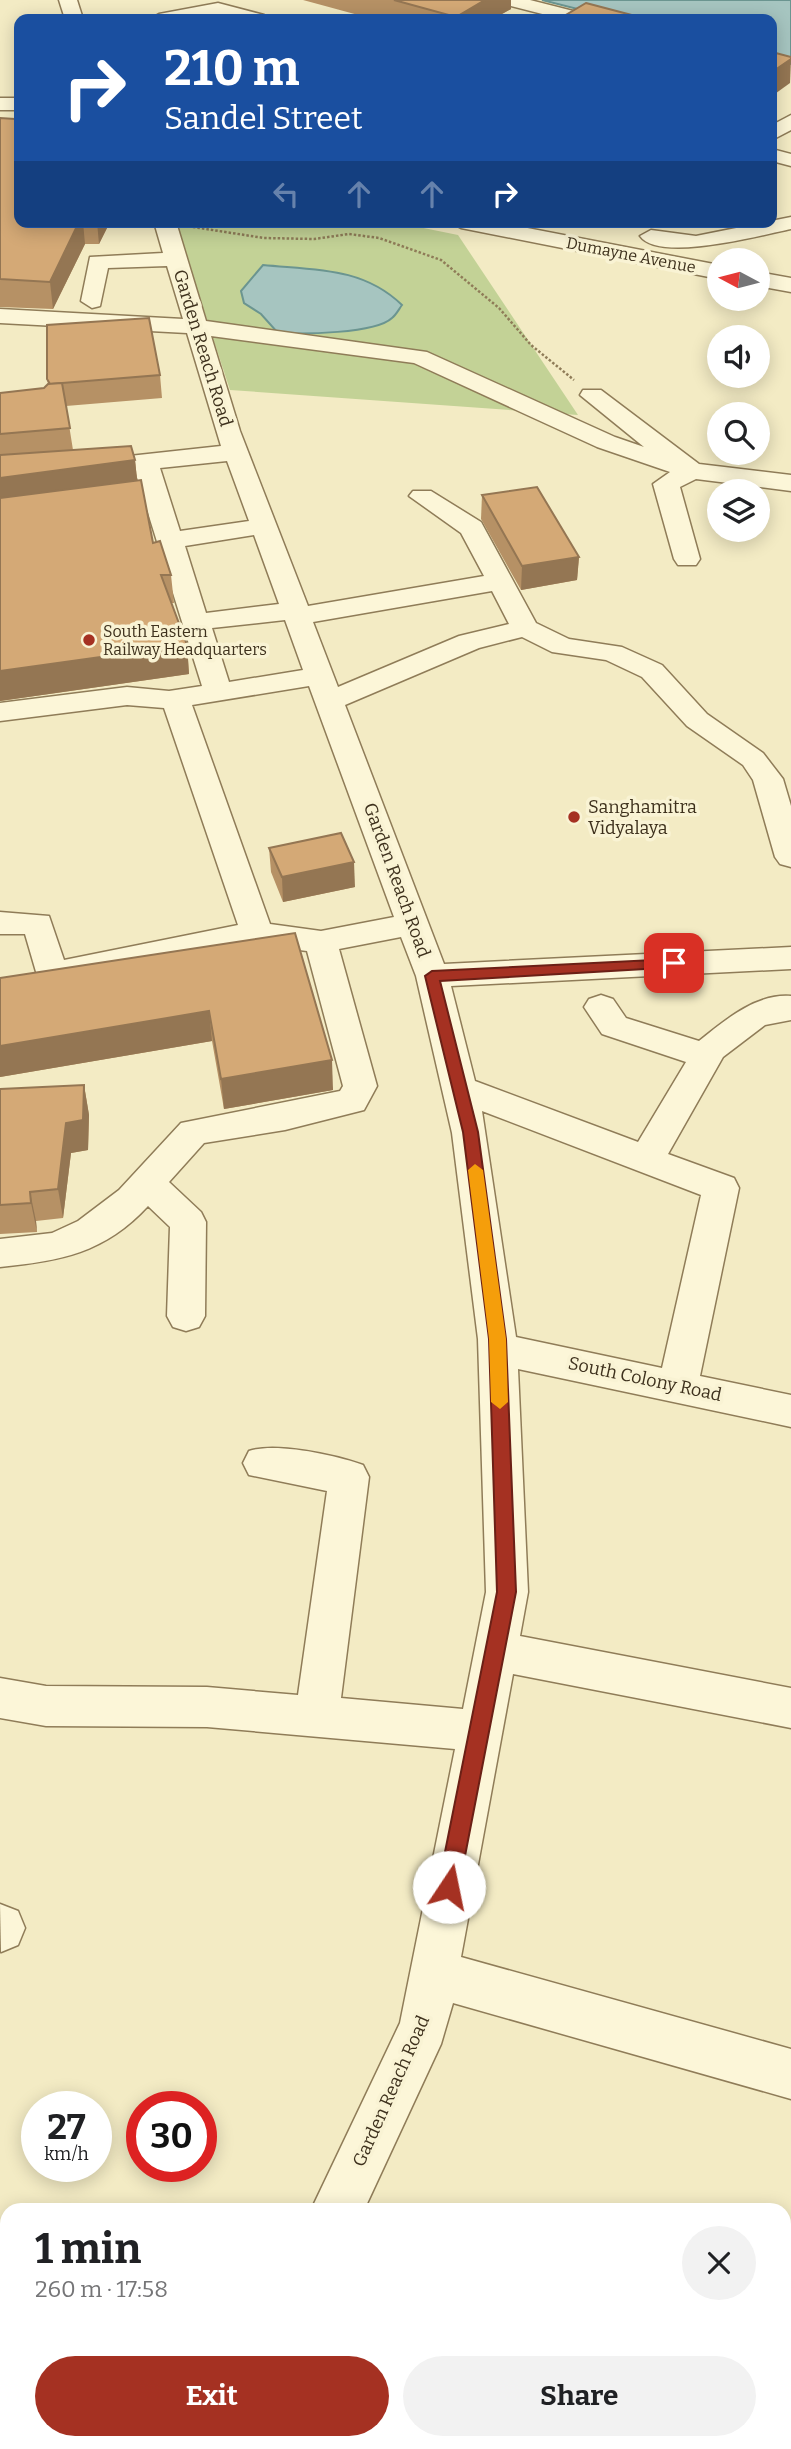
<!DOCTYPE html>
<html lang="en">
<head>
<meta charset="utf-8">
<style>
  body { margin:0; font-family:Bitter,serif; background:#f2f2f2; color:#202124; height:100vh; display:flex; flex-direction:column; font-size:26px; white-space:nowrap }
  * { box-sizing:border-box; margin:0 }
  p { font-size:23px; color:#757577 }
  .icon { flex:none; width:38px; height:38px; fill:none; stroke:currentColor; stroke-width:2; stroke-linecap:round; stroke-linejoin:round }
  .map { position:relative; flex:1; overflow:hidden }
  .sheet { position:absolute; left:0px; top:2203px; width:791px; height:247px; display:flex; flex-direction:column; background:#fff; border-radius:21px 21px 0 0; box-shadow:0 4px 18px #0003 }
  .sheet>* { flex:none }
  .top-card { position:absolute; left:14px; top:14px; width:763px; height:214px; border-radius:14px; box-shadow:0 4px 18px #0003; background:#1a4fa0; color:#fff; overflow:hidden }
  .needle { width:46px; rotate:277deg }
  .fabs { position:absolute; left:707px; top:248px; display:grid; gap:14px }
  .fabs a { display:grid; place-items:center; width:63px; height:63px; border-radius:50%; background:#fff; box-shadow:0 4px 18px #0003; font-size:35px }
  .speed { position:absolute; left:21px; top:2091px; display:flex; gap:14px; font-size:35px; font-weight:700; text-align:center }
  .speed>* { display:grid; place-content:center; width:91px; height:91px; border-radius:50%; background:#fff; box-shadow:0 4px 18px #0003; line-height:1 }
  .speed small { font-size:18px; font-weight:400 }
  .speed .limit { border:10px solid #d22; background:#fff; color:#111 }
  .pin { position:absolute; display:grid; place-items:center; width:60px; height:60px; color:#fff; margin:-30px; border-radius:14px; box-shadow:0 4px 10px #0006 }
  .me { position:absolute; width:77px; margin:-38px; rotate:11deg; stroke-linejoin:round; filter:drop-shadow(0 0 5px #0008) }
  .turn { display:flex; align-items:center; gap:24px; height:147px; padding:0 35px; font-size:32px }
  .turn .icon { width:91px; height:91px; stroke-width:2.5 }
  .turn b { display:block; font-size:49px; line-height:60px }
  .lanes { display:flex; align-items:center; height:66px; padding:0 35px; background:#0003; justify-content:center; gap:35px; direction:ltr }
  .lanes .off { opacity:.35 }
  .round { display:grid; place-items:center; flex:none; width:74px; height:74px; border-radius:37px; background:#f2f2f2 }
  .head { display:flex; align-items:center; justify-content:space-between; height:119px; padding:0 35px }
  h1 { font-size:42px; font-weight:700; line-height:52px }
  .button { display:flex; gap:14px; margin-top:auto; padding:14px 35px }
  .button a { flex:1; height:80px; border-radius:42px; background:#a53122; color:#fff; font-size:28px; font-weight:700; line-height:80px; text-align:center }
  .button a+a { background:#f2f2f2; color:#202124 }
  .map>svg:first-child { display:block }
</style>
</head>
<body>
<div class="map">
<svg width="791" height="2449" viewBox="0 0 791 2449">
  <rect width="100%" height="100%" fill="#f3ebc4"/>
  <!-- green -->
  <path fill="#c3d296" d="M175,222H394L458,235L578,415L230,390Z"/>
  <!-- water -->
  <g fill="#a6c5c0" stroke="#6b9590" stroke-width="2">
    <path d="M542,0H791V64L772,59V19H617Z"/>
    <path d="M263,265C315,270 363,267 402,305C399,309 396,315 392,318C375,334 302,334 278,333L261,314L244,303L241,291Z"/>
  </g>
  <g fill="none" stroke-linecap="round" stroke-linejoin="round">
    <!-- minor casing -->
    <g stroke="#8f7c58" stroke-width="3">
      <g id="minor">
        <path d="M59,0H77L83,19H65Z"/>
        <path d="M500,0H530L589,15L592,19H562L503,4Z"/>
        <path d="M218,3L264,15L267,19H238L218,14L187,19H150L159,14Z"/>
        <rect x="0" y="98" width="19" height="12"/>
        <path d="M791,115V130L772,140V125Z"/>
        <path d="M772,149L791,154V166L772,161Z"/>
        <path d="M791,217V229C762,235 659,263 640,236L651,230L696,236Z"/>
        <path d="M154,222H176L206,321L427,352L615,437L644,447L580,395L583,390H601L699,464L791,475V491L696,479L680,487L700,559L696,565H678L674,559L653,484L670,472L597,447L414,363L211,336L240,431L308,606L484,576L461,533L409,496L413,491H431L481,522L536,623L569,639L622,647L662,665L707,714L763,753L783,779L791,806V867L780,864L775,857L753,780L743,765L687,726L642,677L606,660L552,652L522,637L479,648L345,705L444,964L791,947V969L451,986L475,1081L638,1142L686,1062L602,1034L584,1007L589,999L601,995L613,999L626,1018L699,1041C724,1021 756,993 791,996V1020L765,1025L723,1057L668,1154L734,1178L739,1188L700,1376L791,1395V1427L518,1369L528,1592L520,1636L791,1688V1728L513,1674L461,1957L791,2049V2099L453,2003L441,2044L364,2210H311L400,2023L455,1749L207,1727L46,1726L0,1718V1678L46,1686L207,1687L298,1695L327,1491L249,1475L243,1463L249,1451C275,1442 336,1455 363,1465L369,1477L341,1698L463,1709L486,1592L478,1339L452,1133L416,976L401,937L339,949L377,1086L364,1110L285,1130L204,1143L169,1182L201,1212L206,1222L205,1316L199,1327L186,1331L173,1327L167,1316L170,1227L148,1206C105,1253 60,1261 0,1267V1239L52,1233L78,1221L119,1190L181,1123L340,1091L343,1086L307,951L252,944L51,985L39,982L25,934H0V912L49,916L64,960L238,925L164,708L127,705L0,721V703L127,687L169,691L202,686L135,471L111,470L107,465L111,460L120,457L221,446L187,333L0,323V309L183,319L167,266L108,268L100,306L92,308L81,301L90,257L163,253ZM227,461L249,521L180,531L160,468ZM254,535L279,604L206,613L185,546ZM492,591L509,624L459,636L338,687L313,622ZM285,620L303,670L229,682L212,628ZM309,686L394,917L321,931L270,924L192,705ZM482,1111L701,1195L662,1368L516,1337Z"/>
        <path d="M450,222H496L719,265V279L461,228Z"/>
        <path d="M758,272L791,278V292L758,286Z"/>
        <path d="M0,1904L18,1911L25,1928L18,1945L1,1952Z"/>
        <rect x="0" y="2372" width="7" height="54"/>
        <path d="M199,2443H255L252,2449H196Z"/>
      </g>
    </g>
    <!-- path -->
    <path stroke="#8f7c58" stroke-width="2.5" stroke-dasharray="2.5 2" stroke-linecap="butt" d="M193,227L264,238L314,239L349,234L379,238L441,260L499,308L531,345L574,380"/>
    <!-- minor -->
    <use href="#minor" fill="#fcf6d8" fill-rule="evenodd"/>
  </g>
  <!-- wall -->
  <g fill="#b69165">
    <path d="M303,0H511V9L493,19H373Z"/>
    <path d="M0,118L19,222H110L99,244H85L53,309L0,307Z"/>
    <path d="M160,375L162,398L66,406L73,450L135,460L137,480L153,543L171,575L174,603H171L187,645L189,674L0,701V393L44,388L48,384L47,379Z"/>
    <path d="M482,495L579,557L577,580L521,590L481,519Z"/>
    <path d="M269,848L355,887L283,902L271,872Z"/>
    <path d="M295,933L333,1090L224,1109L212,1041L0,1077V978Z"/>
    <path d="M84,1085L89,1115L88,1150L71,1153L63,1218L36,1221L37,1232L0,1234V1089Z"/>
  </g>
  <!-- shaded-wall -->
  <g fill="#947653">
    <path d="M485,0H511V9L493,19H456V17Z"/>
    <path d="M791,59L790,83L772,96V72Z"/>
    <path d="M79,222H83L85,244L53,309L50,282Z"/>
    <path d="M97,222H110L99,244Z"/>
    <path d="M135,460L138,488L0,506V478Z"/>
    <path d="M579,557L577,580L521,590L522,566Z"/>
    <path d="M187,645L189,674L0,701V671Z"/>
    <path d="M354,862L355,887L283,902L282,877Z"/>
    <path d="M209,1011L212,1041L0,1077V1046Z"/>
    <path d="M332,1060L333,1090L224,1109L221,1079Z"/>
    <path d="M84,1085L89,1115L88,1150L71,1153L63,1218L58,1189L66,1123Z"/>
    <path d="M30,1192L36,1221L37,1232L31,1203Z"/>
  </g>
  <!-- building -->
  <g fill="#d4a976" stroke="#947653" stroke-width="2">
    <path d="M394,0H485L456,17Z"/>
    <path d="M586,3L647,19H559Z"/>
    <path d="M772,52L791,57V59L772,72Z"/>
    <path d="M18,112H19V222H79L50,282L0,279V118L15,119Z"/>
    <path d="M149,318L160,375L50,384L47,379V325Z"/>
    <path d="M62,383L70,428L0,434V393L44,388L48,384Z"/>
    <path d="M131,446L135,460L0,478V455Z"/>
    <path d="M141,480L153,543L160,541L171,575H161L187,645L0,671V498Z"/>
    <path d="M537,487L579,557L522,566L482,495Z"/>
    <path d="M341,833L354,862L282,877L269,848Z"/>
    <path d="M295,933L332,1060L221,1079L209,1011L0,1046V978Z"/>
    <path d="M84,1085L83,1120L66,1123L58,1189L30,1192L31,1203L0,1205V1089Z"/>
  </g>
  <!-- route -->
  <path fill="#a53122" stroke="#6b2016" stroke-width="2" d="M674,959L681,963L679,967L440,981L478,1132L506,1339L516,1592L459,1887L456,1894L449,1897L441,1894L438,1887L497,1592L489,1339L463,1132L425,976L432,971Z"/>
  <!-- slow -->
  <path fill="#f59e0b" d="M475,1164L483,1170L506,1339L508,1402L500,1409L491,1402L489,1339L468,1170Z"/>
  <!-- markers -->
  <g fill="#a53122" stroke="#f9f3d4" stroke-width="2.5">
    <circle cx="89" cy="640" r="7"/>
    <circle cx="574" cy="817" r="7"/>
  </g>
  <g text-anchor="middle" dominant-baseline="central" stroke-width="7" stroke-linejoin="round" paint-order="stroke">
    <!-- far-street labels -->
    <g font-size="16" fill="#3e311d" stroke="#f9f3d4">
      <text transform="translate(631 255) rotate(11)">Dumayne Avenue</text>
    </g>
    <!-- far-poi labels -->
    <g font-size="16" fill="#3e311d" stroke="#f9f3d4" text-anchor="start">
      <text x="103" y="631">South Eastern<tspan x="103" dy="18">Railway Headquarters</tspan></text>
    </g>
    <!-- street labels -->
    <g font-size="18" fill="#3e311d" stroke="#f9f3d4">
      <text transform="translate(203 348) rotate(73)">Garden Reach Road</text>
      <text transform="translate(397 880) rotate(70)">Garden Reach Road</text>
      <text transform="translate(645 1379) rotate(12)">South Colony Road</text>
      <text transform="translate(391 2091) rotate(-66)">Garden Reach Road</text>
    </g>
    <!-- poi labels -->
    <g font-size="18" fill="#3e311d" stroke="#f9f3d4" text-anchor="start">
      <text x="588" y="807">Sanghamitra<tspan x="588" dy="21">Vidyalaya</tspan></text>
    </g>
  </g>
</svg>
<div class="fabs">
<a><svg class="needle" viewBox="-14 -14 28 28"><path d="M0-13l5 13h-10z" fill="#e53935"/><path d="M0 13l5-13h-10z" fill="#757577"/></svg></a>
<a><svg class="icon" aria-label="sound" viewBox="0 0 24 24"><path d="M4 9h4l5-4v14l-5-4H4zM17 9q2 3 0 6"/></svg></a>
<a><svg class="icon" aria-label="search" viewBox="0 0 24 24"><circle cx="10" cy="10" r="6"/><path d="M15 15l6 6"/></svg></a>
<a><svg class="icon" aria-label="layers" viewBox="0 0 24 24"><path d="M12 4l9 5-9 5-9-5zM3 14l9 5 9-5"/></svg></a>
</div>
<div class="speed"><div>27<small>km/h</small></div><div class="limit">30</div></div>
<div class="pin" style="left:674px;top:963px;background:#d93025"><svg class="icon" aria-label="arrive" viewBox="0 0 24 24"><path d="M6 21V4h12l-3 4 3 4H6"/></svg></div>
<svg class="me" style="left:449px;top:1887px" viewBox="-20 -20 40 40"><circle r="19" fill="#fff"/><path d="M0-13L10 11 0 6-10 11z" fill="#a53122"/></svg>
<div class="top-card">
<div class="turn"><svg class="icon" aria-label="right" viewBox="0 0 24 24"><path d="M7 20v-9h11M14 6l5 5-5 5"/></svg><div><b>210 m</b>Sandel Street</div></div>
<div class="lanes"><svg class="icon off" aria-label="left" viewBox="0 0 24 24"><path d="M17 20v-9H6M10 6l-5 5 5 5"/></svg><svg class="icon off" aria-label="ahead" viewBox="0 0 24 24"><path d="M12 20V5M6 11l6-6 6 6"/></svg><svg class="icon off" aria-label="ahead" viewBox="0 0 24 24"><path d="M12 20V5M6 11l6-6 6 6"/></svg><svg class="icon" aria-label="right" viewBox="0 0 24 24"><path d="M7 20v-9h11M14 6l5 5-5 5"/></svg></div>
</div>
<section class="sheet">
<div class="head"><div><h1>1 min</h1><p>260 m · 17:58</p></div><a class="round"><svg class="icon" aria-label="close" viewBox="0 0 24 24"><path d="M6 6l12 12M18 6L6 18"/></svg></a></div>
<div class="button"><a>Exit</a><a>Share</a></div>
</section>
</div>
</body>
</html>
